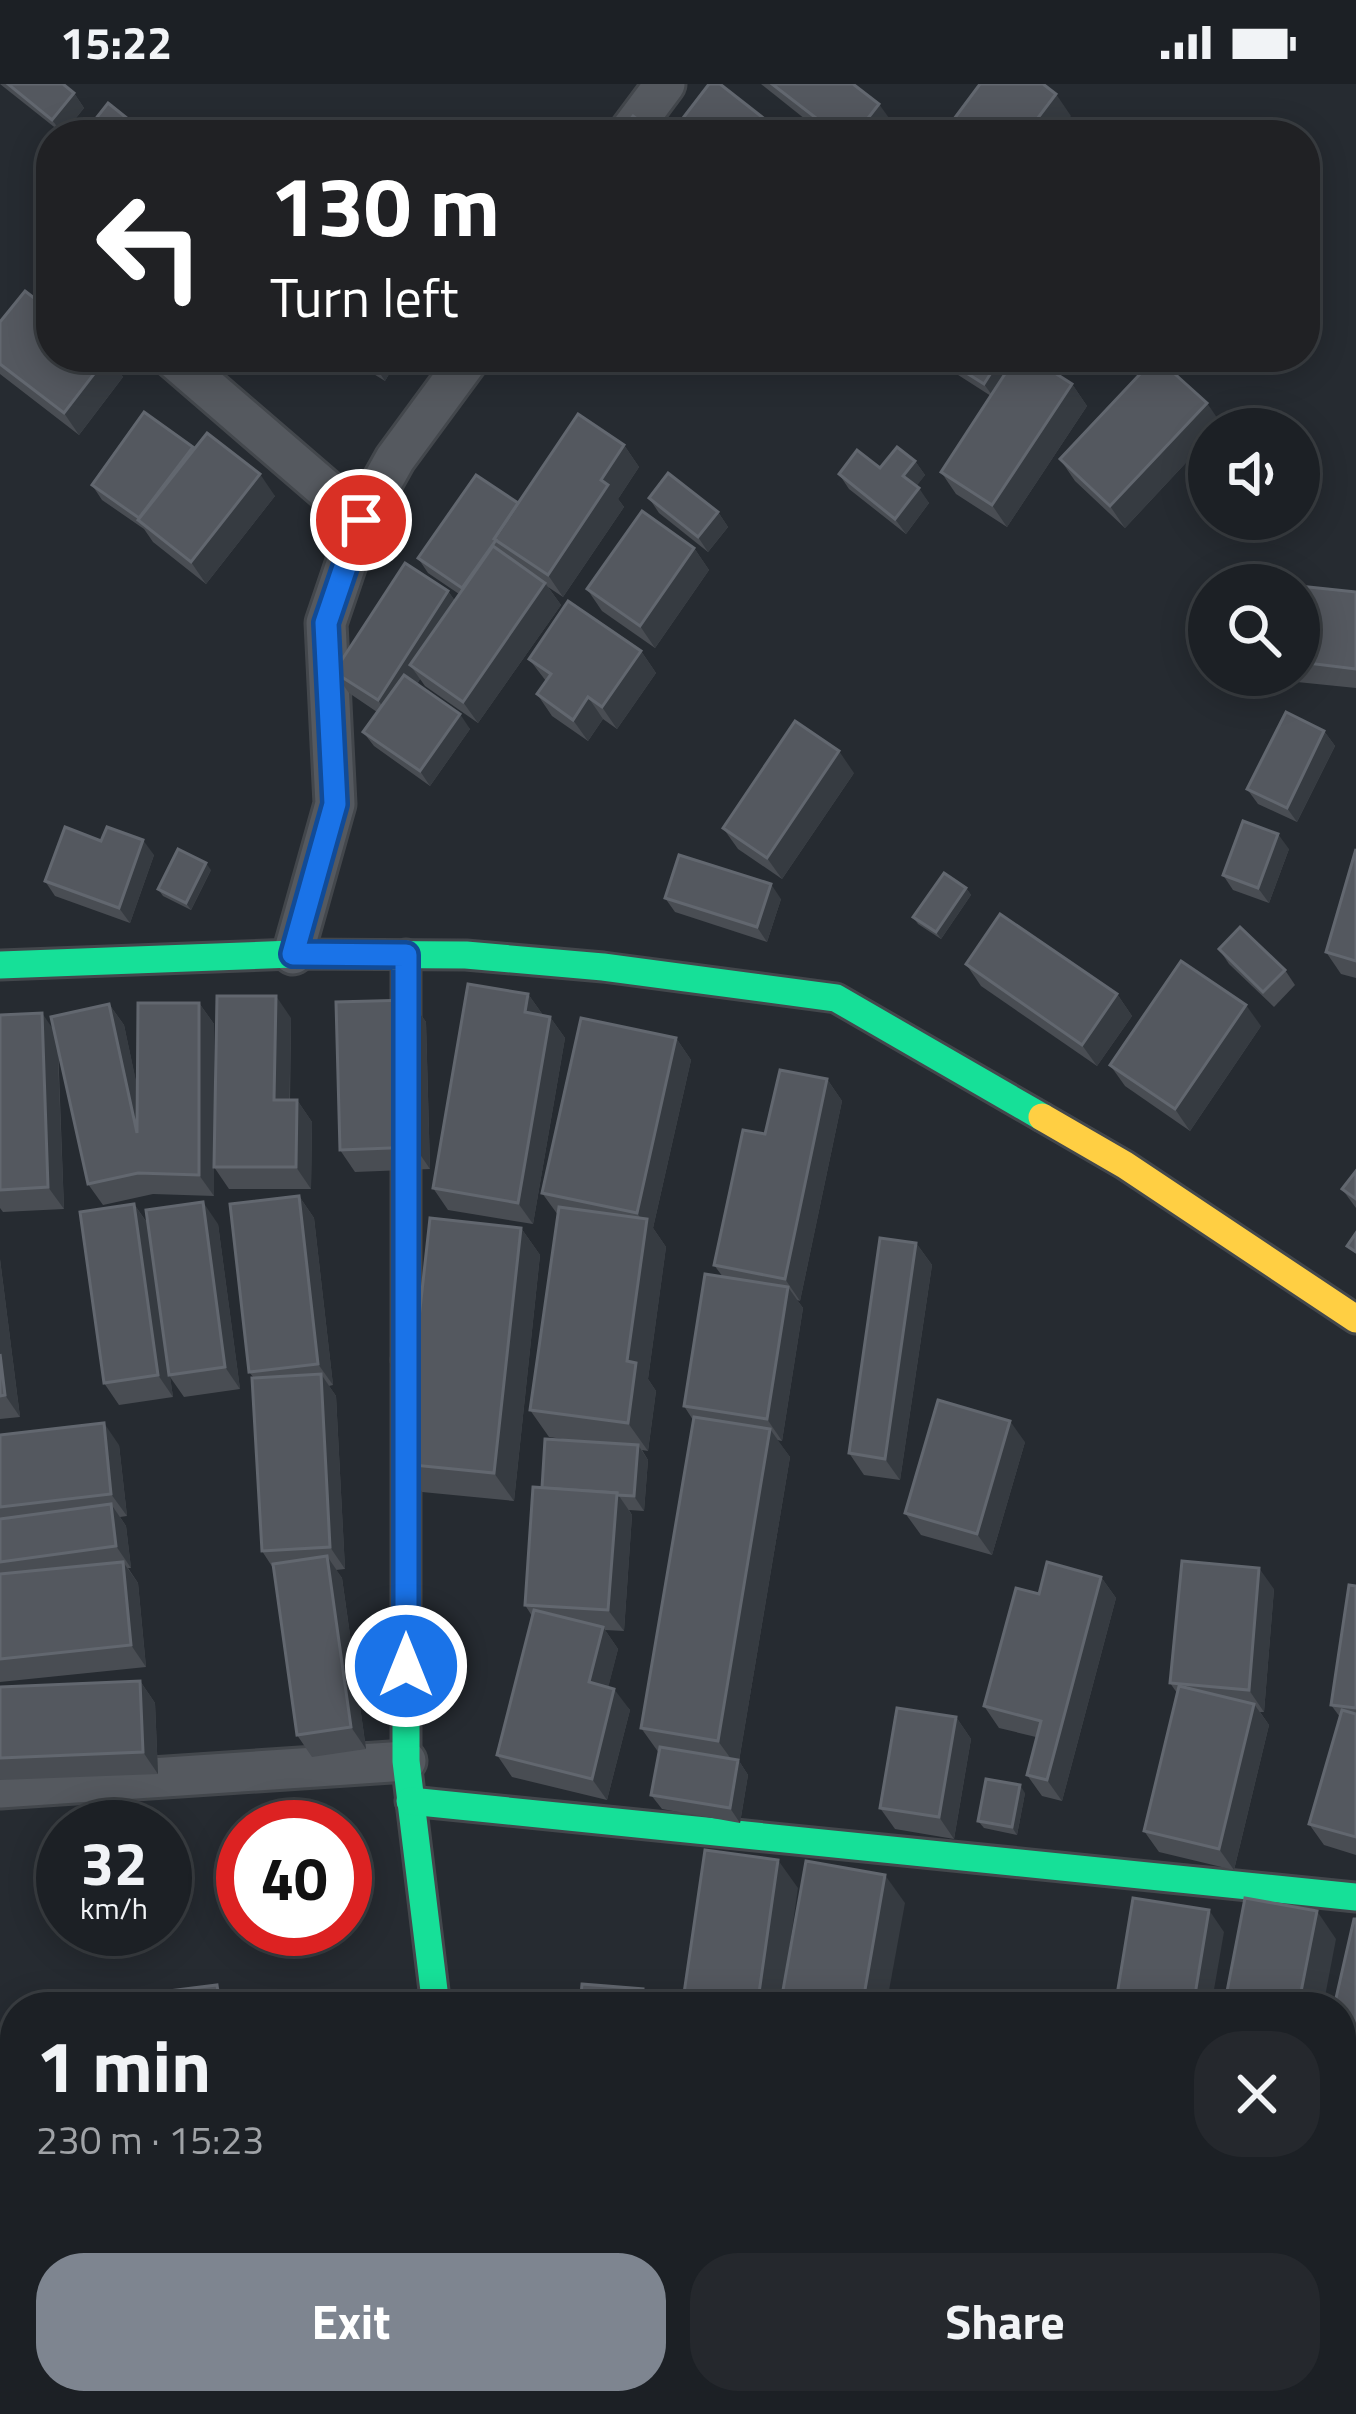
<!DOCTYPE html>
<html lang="en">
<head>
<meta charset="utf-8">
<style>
  body { margin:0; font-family:"Titillium Web",sans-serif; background:#25282d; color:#f1f3f6; height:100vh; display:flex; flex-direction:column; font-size:45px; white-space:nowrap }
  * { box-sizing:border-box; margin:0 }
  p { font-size:39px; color:#a0a3a7 }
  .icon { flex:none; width:66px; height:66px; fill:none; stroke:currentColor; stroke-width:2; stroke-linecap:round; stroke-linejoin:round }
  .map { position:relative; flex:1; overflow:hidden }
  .drawer { position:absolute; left:0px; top:1908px; width:1356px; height:423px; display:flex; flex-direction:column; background:#1c2025; border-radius:48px 48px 0 0; box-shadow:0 6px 30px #0003,0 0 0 3px #3a3e42 }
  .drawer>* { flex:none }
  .guide { position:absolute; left:36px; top:36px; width:1284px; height:252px; border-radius:48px; box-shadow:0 6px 30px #0003,0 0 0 3px #3a3e42; background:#202124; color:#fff; overflow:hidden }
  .controls { position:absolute; left:1188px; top:324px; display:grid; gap:24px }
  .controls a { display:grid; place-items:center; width:132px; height:132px; border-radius:50%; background:#1c2025; box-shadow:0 6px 30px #0003,0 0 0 3px #3a3e42; font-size:60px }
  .speed { position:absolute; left:36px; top:1716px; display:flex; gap:24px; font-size:60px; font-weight:700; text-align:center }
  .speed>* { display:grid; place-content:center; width:156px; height:156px; border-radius:50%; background:#1c2025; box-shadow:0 6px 30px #0003,0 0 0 3px #3a3e42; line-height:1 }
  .speed small { font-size:30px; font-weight:400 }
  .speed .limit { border:18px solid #d22; background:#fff; color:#111 }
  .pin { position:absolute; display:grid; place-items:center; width:102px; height:102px; color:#fff; margin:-51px; border:6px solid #fff; border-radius:50%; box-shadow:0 3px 12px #0007 }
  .me { position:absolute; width:132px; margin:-66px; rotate:0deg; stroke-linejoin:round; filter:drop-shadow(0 0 9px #0008) }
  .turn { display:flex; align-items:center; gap:42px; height:252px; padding:0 36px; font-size:54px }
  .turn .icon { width:156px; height:156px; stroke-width:2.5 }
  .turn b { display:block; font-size:84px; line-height:102px }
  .round { display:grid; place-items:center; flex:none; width:126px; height:126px; border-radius:48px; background:#25282d }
  .summary { display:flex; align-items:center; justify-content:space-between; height:204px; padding:0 36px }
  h1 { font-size:72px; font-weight:700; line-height:90px }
  .primary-button { display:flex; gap:24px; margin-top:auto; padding:24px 36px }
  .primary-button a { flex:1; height:138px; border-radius:48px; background:#7e8590; color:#fff; font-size:48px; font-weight:700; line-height:138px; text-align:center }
  .primary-button a+a { background:#25282d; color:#f1f3f6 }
  .status { display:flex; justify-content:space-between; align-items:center; height:84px; padding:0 60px; background:#1c2025; direction:ltr }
  .status svg { height:33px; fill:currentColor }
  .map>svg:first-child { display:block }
</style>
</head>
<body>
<div class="status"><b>15:22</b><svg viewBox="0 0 49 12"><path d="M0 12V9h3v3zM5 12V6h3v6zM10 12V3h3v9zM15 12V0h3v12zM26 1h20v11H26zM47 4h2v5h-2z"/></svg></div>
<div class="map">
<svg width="1356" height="2330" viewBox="0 0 1356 2330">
  <rect width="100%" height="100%" fill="#262b31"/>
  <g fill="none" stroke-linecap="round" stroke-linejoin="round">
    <!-- street casing -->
    <g stroke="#43474c" stroke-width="45">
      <g id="street">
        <path d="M627,51L665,0"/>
        <path d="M172,273L361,436"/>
        <path d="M293,870L335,720L326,539L361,436L395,375L470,273"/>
        <path d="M0,1704L406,1677"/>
        <path d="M1341,2183L1356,2185"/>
        <path d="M0,2207L15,2235"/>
        <path d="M57,2316L64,2330"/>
        <path d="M489,2316L491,2330"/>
      </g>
    </g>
    <!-- fast casing -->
    <g stroke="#43474c" stroke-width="33">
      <g id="fast">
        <path d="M0,881L293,870L466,871L603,883L836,914L1042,1033"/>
        <path d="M406,1276V1677L436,1923"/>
        <path d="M410,1717L1356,1813"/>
      </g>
    </g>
    <!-- slow casing -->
    <g stroke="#43474c" stroke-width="33">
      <g id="slow">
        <path d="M406,870V1276"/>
        <path d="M1042,1033L1125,1081L1356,1235"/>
      </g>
    </g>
    <!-- street -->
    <use href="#street" stroke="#55595f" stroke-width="39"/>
    <!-- fast -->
    <use href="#fast" stroke="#16e098" stroke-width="27"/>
    <!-- slow -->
    <use href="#slow" stroke="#ffcf43" stroke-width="27"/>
  </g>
  <!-- wall -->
  <g fill="#494d53">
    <path d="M0,0H63L74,9L84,24L63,50Z"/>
    <path d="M761,0H853L894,41L887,51H825Z"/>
    <path d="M0,238L51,273H109L123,293L79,351L0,290Z"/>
    <path d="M346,273H399L385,297Z"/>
    <path d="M930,273H1030L1072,300L1087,322L1007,443L956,410L941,388L991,312Z"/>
    <path d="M1222,341L1209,345V354L1125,444L1075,397L1060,375Z"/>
    <path d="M624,361L639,383L618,415L624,423L563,513L548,503L561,521L478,639L425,602L420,595L417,600L470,645L430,702L374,662L363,648L377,628L349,609L334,588L448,507L455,517L459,510L428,489L418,474Z"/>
    <path d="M194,365L275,412L206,500L153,458L144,445L102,416L92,401Z"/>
    <path d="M915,377L925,391L916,402L929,419L906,450L849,405L839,390L880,384Z"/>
    <path d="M649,414L718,428L728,443L708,468L659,429Z"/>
    <path d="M694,464L709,486L655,564L602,527L587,505Z"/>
    <path d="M1299,502L1356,508V604L1297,598L1292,591H1299Z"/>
    <path d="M641,567L656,589L617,645L603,635L588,657L552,632L537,610L546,597L529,575Z"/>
    <path d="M1324,647L1335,662L1297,738L1258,720L1247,705Z"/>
    <path d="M854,689L782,795L738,765L723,744Z"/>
    <path d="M101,757L154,771L130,839L55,812L45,797Z"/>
    <path d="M1289,765L1269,819L1233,806L1223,791Z"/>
    <path d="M1356,765V894L1341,890L1326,868Z"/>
    <path d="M211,786L191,826L163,812L158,805Z"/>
    <path d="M966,804L971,811L941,855L918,840L913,833Z"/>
    <path d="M665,814L781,815L767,858L675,828Z"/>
    <path d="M1219,865L1285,886L1295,901L1274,923L1229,880Z"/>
    <path d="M966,880L1117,910L1132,932L1097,982L981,902Z"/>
    <path d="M528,910L543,931L550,933L565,954L533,1140L448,1126L433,1104Z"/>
    <path d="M410,916L426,938L430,1085L355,1088L340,1066Z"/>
    <path d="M199,919L214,940V1112L153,1110L103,1121L88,1100L58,962L64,1125L3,1128L0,1124V931L54,946L109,920L124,941L137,1003Z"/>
    <path d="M291,934L290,1016H297L312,1038L311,1105H229L214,1083Z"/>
    <path d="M1261,942L1190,1047L1125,1002L1110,981Z"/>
    <path d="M676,954L691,976L653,1144L666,1163L648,1295L656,1307L648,1367L642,1366L648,1376L644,1427L629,1426L632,1431L624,1547L605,1546L618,1565L608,1603L630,1626L607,1716L512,1693L497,1671L532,1532L525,1521L542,1404L576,1357L549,1353L530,1326L558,1131L542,1109Z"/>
    <path d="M827,995L842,1017L800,1217L797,1216L803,1224L782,1357L777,1356L790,1373L739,1677L748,1691L740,1739L662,1725L651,1711L659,1669L641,1644L693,1336L684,1322L723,1193L714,1181L765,1050Z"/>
    <path d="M1356,1087V1124L1342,1105Z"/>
    <path d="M299,1112L314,1134L333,1301L329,1302L336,1312L345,1485L336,1486L342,1494L366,1665L312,1673L297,1651L273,1484L262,1467L254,1294L249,1288Z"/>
    <path d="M134,1120L148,1140H218L240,1305L184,1313L170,1293L173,1313L119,1321L104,1299Z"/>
    <path d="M521,1144L540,1171L514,1417L422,1408L403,1380Z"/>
    <path d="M916,1159L932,1181L900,1396L864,1391L849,1369Z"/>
    <path d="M0,1175L20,1333L0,1335Z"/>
    <path d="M0,1351L119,1361L127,1432L120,1433L126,1442L131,1484H128L138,1499L146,1583L0,1598Z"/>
    <path d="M1025,1358L992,1471L921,1451L905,1429Z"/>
    <path d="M1101,1493L1116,1514L1062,1717L1042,1712L1027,1691L1036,1653L999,1644L984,1622L1039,1510Z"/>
    <path d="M1356,1502V1771L1324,1761L1309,1740L1340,1633L1331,1621Z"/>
    <path d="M1274,1505L1264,1628H1260L1269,1641L1234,1786L1159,1768L1144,1747L1177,1609L1170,1599Z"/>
    <path d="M140,1597L155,1619L158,1690L0,1696V1603Z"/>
    <path d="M956,1633L971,1655L954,1755L895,1745L880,1724Z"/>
    <path d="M1025,1709L1017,1751L984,1744L978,1737Z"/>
    <path d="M1356,1835V2170L1341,2166V1923Z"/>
    <path d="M1341,2196L1356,2201V2262L1341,2257Z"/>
    <path d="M497,2316H696L694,2330H506Z"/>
    <path d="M1169,2316H1290L1287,2330H1167Z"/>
  </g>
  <!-- shaded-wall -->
  <g fill="#363b41">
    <path d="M74,9L84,24L63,50L52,36Z"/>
    <path d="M1056,10L1071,32L1057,51H1025Z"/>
    <path d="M879,20L894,41L887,51H855Z"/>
    <path d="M107,273H109L123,293L79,351L64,329Z"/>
    <path d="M380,273H399L385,297L375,282Z"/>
    <path d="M1001,273H1020L994,314L984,300Z"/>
    <path d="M1072,300L1087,322L1007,443L992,421Z"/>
    <path d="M1207,319L1222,341L1218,345H1209V354L1125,444L1110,422Z"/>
    <path d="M624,361L639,383L618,415L624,423L563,513L548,491L601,396Z"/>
    <path d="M915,377L925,391L913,407L903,392Z"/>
    <path d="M260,390L275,412L206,500L191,478Z"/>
    <path d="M919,404L929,419L906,450L895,435Z"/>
    <path d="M718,428L728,443L708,468L698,453Z"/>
    <path d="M694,464L709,486L655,564L640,542Z"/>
    <path d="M545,499L561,521L478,639L463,618Z"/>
    <path d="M448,507L463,529L410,581L420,595L393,638L378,616Z"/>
    <path d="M641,567L656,589L617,645L602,623Z"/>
    <path d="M588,613L603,635L588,657L573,636Z"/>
    <path d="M460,630L470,645L430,702L420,687Z"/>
    <path d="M1324,647L1335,662L1297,738L1287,724Z"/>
    <path d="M839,667L854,689L782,795L767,774Z"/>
    <path d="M1278,750L1289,765L1269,819L1258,804Z"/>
    <path d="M143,756L154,771L130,839L119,824Z"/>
    <path d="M206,779L211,786L191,826L186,819Z"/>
    <path d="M771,800L781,815L767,858L757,843Z"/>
    <path d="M966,804L971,811L941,855L936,848Z"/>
    <path d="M528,910L543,931L525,928Z"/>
    <path d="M1117,910L1132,932L1097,982L1082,961Z"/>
    <path d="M276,912L291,934L289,1037L274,1016Z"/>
    <path d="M410,916L426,938L430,1085L415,1063Z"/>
    <path d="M199,919L214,940V1112L199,1091Z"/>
    <path d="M109,920L124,941L152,1071L137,1049Z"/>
    <path d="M1246,921L1261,942L1190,1047L1175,1025Z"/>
    <path d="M42,929L57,951L64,1125L48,1103Z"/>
    <path d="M550,933L565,954L533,1140L518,1119Z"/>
    <path d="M676,954L691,976L653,1144L666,1163L648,1295L656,1307L648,1367L628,1339L627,1277L646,1142L637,1129Z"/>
    <path d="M827,995L842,1017L800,1217L785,1195Z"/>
    <path d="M297,1016L312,1038L311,1105L296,1083Z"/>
    <path d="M299,1112L314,1134L333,1301L318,1280Z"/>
    <path d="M203,1118L218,1140L240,1305L225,1283Z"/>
    <path d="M134,1120L149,1142L173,1313L158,1291Z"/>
    <path d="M521,1144L540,1171L514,1417L494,1389Z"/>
    <path d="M916,1159L932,1181L900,1396L885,1375Z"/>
    <path d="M0,1175L20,1333L5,1311L0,1270Z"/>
    <path d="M788,1203L803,1224L782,1357L767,1335Z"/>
    <path d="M321,1290L336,1312L345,1485L330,1463Z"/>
    <path d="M1010,1337L1025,1358L992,1471L977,1450Z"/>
    <path d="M104,1339L119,1361L127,1432L111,1410Z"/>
    <path d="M770,1345L790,1373L739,1677L748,1691L740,1739L730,1724L737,1683L718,1657Z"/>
    <path d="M638,1361L648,1376L644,1427L634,1412Z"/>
    <path d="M617,1409L632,1431L624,1547L608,1526Z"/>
    <path d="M111,1420L126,1442L131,1484L116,1462Z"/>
    <path d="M327,1472L342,1494L366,1665L351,1643Z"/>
    <path d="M123,1478L138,1499L146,1583L131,1561Z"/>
    <path d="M1259,1484L1274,1505L1264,1628L1249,1606Z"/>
    <path d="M1101,1493L1116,1514L1062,1717L1047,1696Z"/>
    <path d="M603,1543L618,1565L604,1620L589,1598Z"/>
    <path d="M140,1597L155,1619L158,1690L143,1668Z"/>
    <path d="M614,1605L630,1626L607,1716L592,1695Z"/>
    <path d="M1254,1620L1269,1641L1234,1786L1219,1765Z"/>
    <path d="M956,1633L971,1655L954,1755L939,1733Z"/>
    <path d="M1020,1701L1025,1709L1017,1751L1012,1743Z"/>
    <path d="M778,1776L798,1804L781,1923H757Z"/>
    <path d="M885,1791L905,1819L886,1923H862Z"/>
    <path d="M1209,1826L1224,1848L1211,1923H1193Z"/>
    <path d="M1317,1827L1336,1855L1323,1923H1298Z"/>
    <path d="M217,1901L232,1923H220Z"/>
    <path d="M643,1905L654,1920V1923H642Z"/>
    <path d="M574,2316H591L590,2330H579L574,2323Z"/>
    <path d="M672,2316H696L694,2330H669Z"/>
    <path d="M814,2316H838L836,2330H811Z"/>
    <path d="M1030,2316H1054L1052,2330H1028Z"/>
    <path d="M1140,2316H1164L1161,2330H1137Z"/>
    <path d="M1253,2316H1258L1268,2330H1250Z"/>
    <path d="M1268,2316H1290L1287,2330H1278Z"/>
  </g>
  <!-- building -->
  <g fill="#54585f" stroke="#62676f" stroke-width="3">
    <path d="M8,0H63L74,9L52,36Z"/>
    <path d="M709,0H720L785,51H678L673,47Z"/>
    <path d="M772,0H853L879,20L855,51H838Z"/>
    <path d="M980,0H1043L1056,10L1025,51H942Z"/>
    <path d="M108,19L148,51H83Z"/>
    <path d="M633,32L657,51H618Z"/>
    <path d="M313,41L331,51H308Z"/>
    <path d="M25,207L51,227V273H107L64,329L0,280V238Z"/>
    <path d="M360,273H380L375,282Z"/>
    <path d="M941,273H1001L984,300Z"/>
    <path d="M1016,273H1030L1072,300L992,421L941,388Z"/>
    <path d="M1156,273L1207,319L1110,422L1060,375Z"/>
    <path d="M144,328L193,363L139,434L92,401Z"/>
    <path d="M578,330L624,361L601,396L608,401L548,491L494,455Z"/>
    <path d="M207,349L260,390L191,478L138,436Z"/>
    <path d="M897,363L915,377L903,392L919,404L895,435L839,390L857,366L880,384Z"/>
    <path d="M668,389L718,428L698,453L649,414Z"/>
    <path d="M476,391L518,419L494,455L496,456L462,504L418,474Z"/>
    <path d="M642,427L694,464L640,542L587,505Z"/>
    <path d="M493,462L545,499L463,618L410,581Z"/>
    <path d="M405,479L448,507L378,616L334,588Z"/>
    <path d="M1299,502L1356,508V585L1299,578Z"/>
    <path d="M568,517L641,567L602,623L588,613L573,636L537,610L551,590L529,575Z"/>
    <path d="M404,591L460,630L420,687L363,648Z"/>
    <path d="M1286,628L1324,647L1287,724L1247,705Z"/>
    <path d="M795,637L839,667L767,774L723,744Z"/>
    <path d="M1243,737L1278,750L1258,804L1223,791Z"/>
    <path d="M65,743L101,757L107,743L143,756L119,824L45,797Z"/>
    <path d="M178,765L206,779L186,819L158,805Z"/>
    <path d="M1356,765V877L1326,868Z"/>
    <path d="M679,771L771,800L757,843L665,814Z"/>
    <path d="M944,789L966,804L936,848L913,833Z"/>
    <path d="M1000,830L1117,910L1082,961L966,880Z"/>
    <path d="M1240,843L1285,886L1263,908L1219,865Z"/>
    <path d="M1181,877L1246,921L1175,1025L1110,981Z"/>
    <path d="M468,900L528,910L525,928L550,933L518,1119L433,1104Z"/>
    <path d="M217,912H276L274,1016H297L296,1083H214Z"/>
    <path d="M410,916L415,1063L340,1066L336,918Z"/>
    <path d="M138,919H199V1091L138,1089L88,1100L51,933L109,920L137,1049Z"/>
    <path d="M42,929L48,1103L0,1106V931Z"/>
    <path d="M581,934L676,954L637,1129L542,1109Z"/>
    <path d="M780,986L827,995L785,1195L714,1181L743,1046L765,1050Z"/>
    <path d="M1356,1087V1115L1342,1105Z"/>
    <path d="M299,1112L318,1280L249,1288L230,1120Z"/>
    <path d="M203,1118L225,1283L169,1291L146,1126Z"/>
    <path d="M134,1120L158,1291L104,1299L80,1128Z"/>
    <path d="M559,1123L647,1135L627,1277L636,1279L628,1339L530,1326Z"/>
    <path d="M430,1134L521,1144L494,1389L403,1380Z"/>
    <path d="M1356,1149V1168L1347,1162Z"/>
    <path d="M880,1154L916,1159L885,1375L849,1369Z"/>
    <path d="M705,1190L788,1203L767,1335L684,1322Z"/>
    <path d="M0,1270L5,1311L0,1312Z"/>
    <path d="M321,1290L330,1463L262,1467L252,1294Z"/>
    <path d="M938,1316L1010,1337L977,1450L905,1429Z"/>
    <path d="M694,1333L770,1345L718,1657L641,1644Z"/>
    <path d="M104,1339L111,1410L0,1423V1351Z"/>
    <path d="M545,1355L638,1361L634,1412L617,1411V1409L542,1404Z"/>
    <path d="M533,1403L617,1409L608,1526L525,1521Z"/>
    <path d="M111,1420L116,1462L0,1478V1435Z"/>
    <path d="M327,1472L351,1643L297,1651L273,1480Z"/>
    <path d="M1182,1477L1259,1484L1249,1606L1170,1599Z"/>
    <path d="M123,1478L131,1561L0,1575V1490Z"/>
    <path d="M1047,1478L1101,1493L1047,1696L1027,1691L1041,1637L984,1622L1016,1504L1039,1510Z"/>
    <path d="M1349,1501L1356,1502V1624L1331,1621Z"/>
    <path d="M534,1526L603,1543L589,1598L614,1605L592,1695L497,1671Z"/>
    <path d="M140,1597L143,1668L0,1674V1603Z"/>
    <path d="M1179,1602L1254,1620L1219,1765L1144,1747Z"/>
    <path d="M897,1624L956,1633L939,1733L880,1724Z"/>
    <path d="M1342,1626L1356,1630V1753L1309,1740Z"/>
    <path d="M660,1663L738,1676L730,1724L651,1711Z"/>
    <path d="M986,1695L1020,1701L1012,1743L978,1737Z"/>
    <path d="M705,1766L778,1776L757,1923H682Z"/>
    <path d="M806,1777L885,1791L862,1923H780Z"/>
    <path d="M1133,1814L1209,1826L1193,1923H1115Z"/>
    <path d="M1245,1814L1317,1827L1298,1923H1224Z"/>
    <path d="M1354,1835H1356V2147L1341,2143V1923H1334Z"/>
    <path d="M582,1900L643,1905L642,1923H580Z"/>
    <path d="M217,1901L220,1923H161L160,1908Z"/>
    <path d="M1341,2196L1356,2201V2251L1341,2246Z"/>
    <path d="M497,2316H574V2323Z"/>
    <path d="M591,2316H672L669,2330H588Z"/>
    <path d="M740,2316H814L811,2330H737Z"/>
    <path d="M954,2316H1030L1028,2330H952Z"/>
    <path d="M1063,2316H1140L1137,2330H1060Z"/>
    <path d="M1169,2316H1253L1250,2330H1167Z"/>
  </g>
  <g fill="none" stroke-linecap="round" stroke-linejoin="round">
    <!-- route casing -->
    <g stroke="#114b97" stroke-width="30">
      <path id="route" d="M361,436L326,539L335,720L293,870L406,871V1582"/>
    </g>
    <!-- route -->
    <use href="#route" stroke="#1a73e8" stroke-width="21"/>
  </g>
</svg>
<div class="controls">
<a><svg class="icon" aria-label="sound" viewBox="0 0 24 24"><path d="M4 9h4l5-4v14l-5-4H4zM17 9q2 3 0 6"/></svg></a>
<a><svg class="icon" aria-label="search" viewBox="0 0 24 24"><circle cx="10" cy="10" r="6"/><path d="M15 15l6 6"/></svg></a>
</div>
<div class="speed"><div>32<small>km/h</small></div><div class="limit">40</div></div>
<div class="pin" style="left:361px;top:436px;background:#d93025"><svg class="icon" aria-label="arrive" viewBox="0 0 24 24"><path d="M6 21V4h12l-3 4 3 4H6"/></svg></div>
<svg class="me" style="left:406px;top:1582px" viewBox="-20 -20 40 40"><circle r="17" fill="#1a73e8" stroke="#fff" stroke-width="3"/><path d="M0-11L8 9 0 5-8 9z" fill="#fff"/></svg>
<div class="guide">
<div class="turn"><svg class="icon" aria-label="left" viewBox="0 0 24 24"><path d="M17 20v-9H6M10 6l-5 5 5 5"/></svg><div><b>130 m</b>Turn left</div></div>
</div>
<section class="drawer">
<div class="summary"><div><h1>1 min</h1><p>230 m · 15:23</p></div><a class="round"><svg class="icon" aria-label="close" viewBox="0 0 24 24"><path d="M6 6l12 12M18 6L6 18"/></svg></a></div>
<div class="primary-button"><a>Exit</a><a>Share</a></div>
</section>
</div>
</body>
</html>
